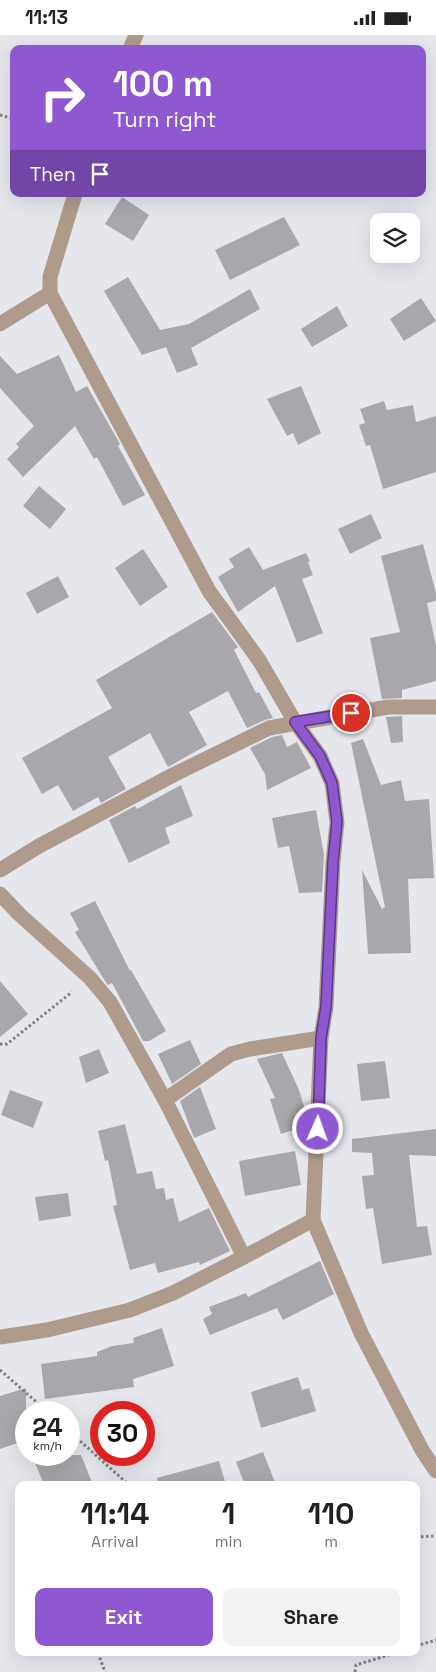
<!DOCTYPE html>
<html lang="en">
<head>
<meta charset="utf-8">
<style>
  body { margin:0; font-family:"Space Grotesk",sans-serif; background:#f2f2f2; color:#222; height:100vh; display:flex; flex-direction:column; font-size:19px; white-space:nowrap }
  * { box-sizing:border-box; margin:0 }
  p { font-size:16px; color:#767676 }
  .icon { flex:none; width:28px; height:28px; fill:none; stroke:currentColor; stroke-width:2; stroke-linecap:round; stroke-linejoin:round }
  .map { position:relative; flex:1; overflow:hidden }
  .side { position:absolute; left:15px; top:1446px; width:405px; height:175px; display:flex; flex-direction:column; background:#fff; border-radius:10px; box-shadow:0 5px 20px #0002 }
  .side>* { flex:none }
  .banner { position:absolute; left:10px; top:10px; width:416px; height:152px; border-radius:10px; box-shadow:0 5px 20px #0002; background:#8e58d0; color:#fff; overflow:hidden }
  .controls { position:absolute; left:370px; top:178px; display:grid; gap:10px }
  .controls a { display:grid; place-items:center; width:50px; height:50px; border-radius:10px; background:#fff; box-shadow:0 5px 20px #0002; font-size:25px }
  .speed { position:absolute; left:15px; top:1366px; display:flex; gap:10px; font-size:25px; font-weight:700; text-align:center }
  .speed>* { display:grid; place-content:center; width:65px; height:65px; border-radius:50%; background:#fff; box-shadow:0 5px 20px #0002; line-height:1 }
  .speed small { font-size:12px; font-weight:400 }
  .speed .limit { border:8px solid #d22; background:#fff; color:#111 }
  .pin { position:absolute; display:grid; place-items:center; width:42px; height:42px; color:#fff; margin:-21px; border:2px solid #fff; border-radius:50%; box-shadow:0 1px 5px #0007 }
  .me { position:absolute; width:55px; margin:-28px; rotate:2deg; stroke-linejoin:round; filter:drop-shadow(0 0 4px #0008) }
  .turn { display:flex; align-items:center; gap:18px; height:105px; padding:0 20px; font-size:22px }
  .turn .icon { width:65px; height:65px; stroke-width:2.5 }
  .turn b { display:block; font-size:35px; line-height:42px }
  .then { display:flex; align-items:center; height:48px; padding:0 20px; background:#0003; gap:10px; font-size:19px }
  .eta { display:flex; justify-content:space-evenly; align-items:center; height:85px; text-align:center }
  .eta b { font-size:30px; font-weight:700; line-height:35px }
  .action { display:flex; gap:10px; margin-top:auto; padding:10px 20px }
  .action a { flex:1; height:58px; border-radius:10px; background:#8e58d0; color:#fff; font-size:20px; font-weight:700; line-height:58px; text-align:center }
  .action a+a { background:#f2f2f2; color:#222 }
  .status { display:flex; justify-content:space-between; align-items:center; height:35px; padding:0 25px; background:#fff; direction:ltr }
  .status svg { height:14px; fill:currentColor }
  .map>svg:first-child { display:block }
</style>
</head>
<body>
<div class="status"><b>11:13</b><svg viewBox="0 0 49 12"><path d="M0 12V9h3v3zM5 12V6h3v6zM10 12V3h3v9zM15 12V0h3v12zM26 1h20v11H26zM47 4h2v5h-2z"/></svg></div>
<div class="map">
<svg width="436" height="1637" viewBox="0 0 436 1637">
  <rect width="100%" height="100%" fill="#e5e7ed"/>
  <!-- building -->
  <g fill="#a9a7ac">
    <path d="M122,162L149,180L133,206L105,189Z"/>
    <path d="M284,182L300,210L230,245L215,215Z"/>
    <path d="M128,242L160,295L189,289L250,254L260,274L191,313L198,330L177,338L166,312L142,320L104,256Z"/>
    <path d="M421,263L436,286L404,306L390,284Z"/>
    <path d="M337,271L348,291L312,312L301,294Z"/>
    <path d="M59,320L76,357L87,351L120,409L118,411L145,460L123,471L97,422L94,424L75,391L23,442L7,424L19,412L16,409L34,391L0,353V321L17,339Z"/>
    <path d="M301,351L321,398L298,410L293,398L287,401L267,364Z"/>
    <path d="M384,366L387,375L413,370L416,387L436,381V437L383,454L370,410L366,411L359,390L365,388L360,374Z"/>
    <path d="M39,451L66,474L50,494L23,471Z"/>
    <path d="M371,479L382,503L350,519L338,494Z"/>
    <path d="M423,509L436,558V566L427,568L436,611V646L402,655V663L382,664L370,603L400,597L381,521Z"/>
    <path d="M249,512L263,535L306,518L310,526L308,527L313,540L302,544L323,598L297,608L275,551L238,577L218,542L234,532L229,524Z"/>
    <path d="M143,514L168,552L140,571L115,533Z"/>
    <path d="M58,541L69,562L37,579L26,558Z"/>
    <path d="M212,577L238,612L234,615L256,658L259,657L273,683L265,685L247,693L228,656L189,677L207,710L168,732L150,698L108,722L126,754L101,768L98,762L73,776L58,750L42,759L22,723L112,673L96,645Z"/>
    <path d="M402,681L403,707L391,708L386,682Z"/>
    <path d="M282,700L287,712L297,707L311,733L267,755L265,739L250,713L272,702Z"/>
    <path d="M363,704L381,750L401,745L405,766L429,764L434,843L408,844L411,918L368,919L362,835L382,874L385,872L351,708Z"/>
    <path d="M181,750L193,781L165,793L170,808L129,828L109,785L135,771L137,774Z"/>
    <path d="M316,775L324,820L322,857L299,858L289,811L278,813L272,783Z"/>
    <path d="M95,866L130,936L131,935L166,996L149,1006H143L112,948L108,950L105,946L75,897L79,895L70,878Z"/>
    <path d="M0,946L28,979L0,1002Z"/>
    <path d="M190,1005L201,1029L172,1049L158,1019Z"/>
    <path d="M99,1014L109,1038L86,1048L79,1022Z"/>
    <path d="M282,1018L299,1055L308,1085V1090L281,1099L270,1064L275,1063L257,1024Z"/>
    <path d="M385,1026L390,1063L361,1066L357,1029Z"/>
    <path d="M200,1052L216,1094L194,1103L180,1066Z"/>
    <path d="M10,1055L43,1067L33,1093L1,1080Z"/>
    <path d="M125,1089L137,1139L152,1136L156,1154L164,1153L166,1165L173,1163L179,1187L209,1173L230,1216L200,1230L199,1227L158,1238L155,1228L130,1235L113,1171L117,1170L108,1125L105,1126L98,1096Z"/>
    <path d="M436,1094V1121L409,1120L417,1192L427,1191L432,1220L382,1229L373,1173L366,1174L362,1141L374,1140L372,1118L352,1117V1104Z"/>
    <path d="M295,1116L301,1150L245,1161L239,1126Z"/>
    <path d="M68,1158L71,1181L39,1186L35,1162Z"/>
    <path d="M320,1226L334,1259L283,1285L277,1273L210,1300L203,1284L212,1279L209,1272L246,1258L248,1262Z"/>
    <path d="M162,1293L174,1331L133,1344L134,1352L45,1364L41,1329L97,1321V1317L112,1311L134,1308L133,1303Z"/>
    <path d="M298,1342L302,1355L309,1353L316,1376L261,1393L251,1357Z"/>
    <path d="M26,1353V1405L0,1414V1361Z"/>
    <path d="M263,1417L276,1450H245L236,1427Z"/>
    <path d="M32,1420H81L93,1450H44Z"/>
    <path d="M219,1426L226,1450H158L157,1443Z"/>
  </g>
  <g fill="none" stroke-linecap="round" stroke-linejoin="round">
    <!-- path -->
    <g stroke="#808185" stroke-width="3" stroke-dasharray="2.5 2.5" stroke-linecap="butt">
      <path d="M0,80L14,84"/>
      <path d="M0,1009H7L72,957"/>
      <path d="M0,1335L49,1378"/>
      <path d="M69,1396L129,1450"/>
      <path d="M416,1502L436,1501"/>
      <path d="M416,1611L436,1605"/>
      <path d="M98,1618L105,1637"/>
      <path d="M355,1637L356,1630L395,1618"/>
    </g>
    <!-- minor -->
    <g stroke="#ae9b8c" stroke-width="15">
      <path d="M130,14L136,0"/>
      <path d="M75,159L50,242V258L209,556L259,625L295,687L320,721L332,748L337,787L333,827L326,972L321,1003L313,1185L361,1298L422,1415L436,1436"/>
      <path d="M0,289L50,258"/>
      <path d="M0,835L39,811L175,739L269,693L388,672H436"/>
      <path d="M0,859L19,879L90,943L110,967L165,1065"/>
      <path d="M244,1222L165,1065L231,1019L250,1014L321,1003"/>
      <path d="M0,1302L47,1295L130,1275L173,1258L244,1222L313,1185"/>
    </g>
  </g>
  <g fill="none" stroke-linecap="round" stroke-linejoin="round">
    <!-- route casing -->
    <g stroke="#5c3987" stroke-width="12">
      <path id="route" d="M318,1094L321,1003L326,972L333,826L337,787L332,748L320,721L295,687L351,678"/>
    </g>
    <!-- route -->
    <use href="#route" stroke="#8e58d0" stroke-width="9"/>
  </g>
</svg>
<div class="controls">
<a><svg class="icon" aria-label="layers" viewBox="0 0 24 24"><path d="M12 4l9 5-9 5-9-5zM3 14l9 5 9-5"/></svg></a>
</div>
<div class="speed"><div>24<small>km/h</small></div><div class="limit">30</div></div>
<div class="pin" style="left:351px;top:678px;background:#d93025"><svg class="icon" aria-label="arrive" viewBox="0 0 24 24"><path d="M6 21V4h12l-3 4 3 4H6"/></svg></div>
<svg class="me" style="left:318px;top:1094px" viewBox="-20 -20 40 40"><circle r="17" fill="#8e58d0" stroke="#fff" stroke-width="3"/><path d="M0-11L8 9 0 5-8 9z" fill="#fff"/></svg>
<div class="banner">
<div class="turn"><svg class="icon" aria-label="right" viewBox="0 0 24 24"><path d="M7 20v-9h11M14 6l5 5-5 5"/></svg><div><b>100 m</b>Turn right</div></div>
<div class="then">Then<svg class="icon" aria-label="arrive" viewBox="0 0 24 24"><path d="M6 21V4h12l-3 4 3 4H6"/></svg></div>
</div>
<section class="side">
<div class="eta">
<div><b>11:14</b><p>Arrival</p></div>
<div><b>1</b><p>min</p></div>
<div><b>110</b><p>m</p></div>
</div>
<div class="action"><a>Exit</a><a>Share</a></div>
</section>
</div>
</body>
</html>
